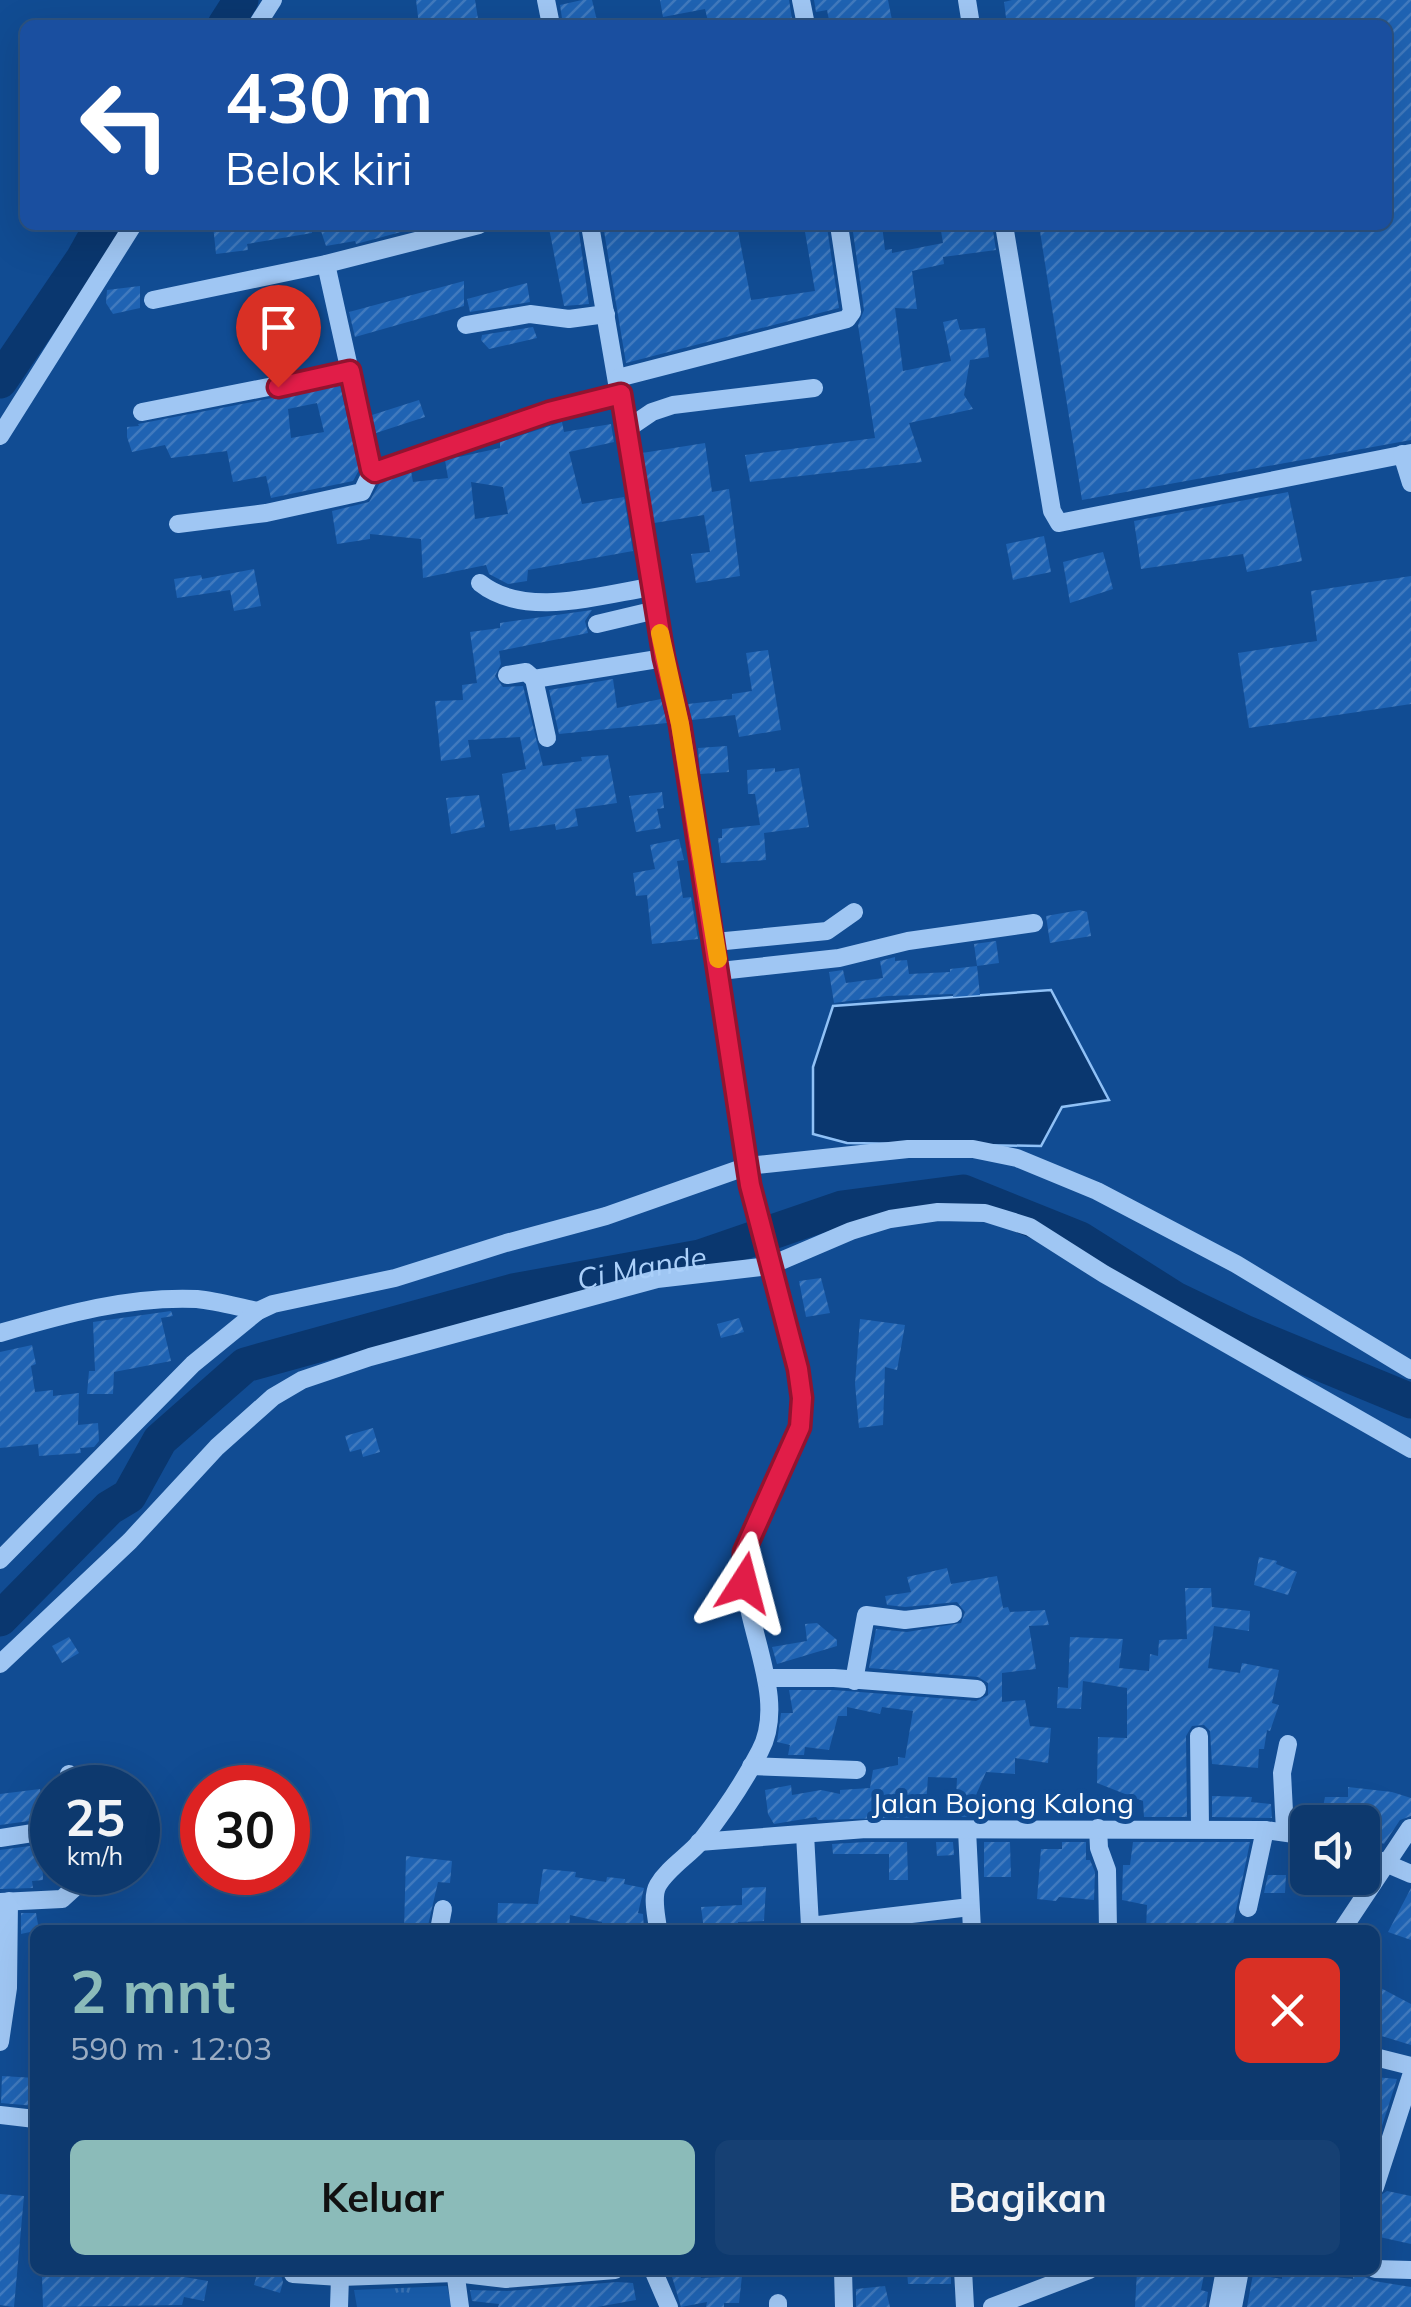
<!DOCTYPE html>
<html lang="id">
<head>
<meta charset="utf-8">
<style>
  body { margin:0; font-family:Mulish,sans-serif; background:#164073; color:#f1f3f6; height:100vh; display:flex; flex-direction:column; font-size:38px; white-space:nowrap }
  * { box-sizing:border-box; margin:0 }
  p { font-size:32px; color:#9aacc2 }
  .icon { flex:none; width:55px; height:55px; fill:none; stroke:currentColor; stroke-width:2; stroke-linecap:round; stroke-linejoin:round }
  .map { position:relative; flex:1; overflow:hidden }
  .details { position:absolute; left:30px; top:1925px; width:1350px; height:350px; display:flex; flex-direction:column; background:#0d396e; border-radius:15px; box-shadow:0 10px 40px #0002,0 0 0 2px #2d5381 }
  .details>* { flex:none }
  .hud { position:absolute; left:20px; top:20px; width:1372px; height:210px; border-radius:15px; box-shadow:0 10px 40px #0002,0 0 0 2px #2d5381; background:#1a4fa0; color:#fff; overflow:hidden }
  .fabs { position:absolute; left:1290px; top:1805px; display:grid; gap:20px }
  .fabs a { display:grid; place-items:center; width:90px; height:90px; border-radius:15px; background:#0d396e; box-shadow:0 10px 40px #0002,0 0 0 2px #2d5381; font-size:50px }
  .speed { position:absolute; left:30px; top:1765px; display:flex; gap:20px; font-size:50px; font-weight:700; text-align:center }
  .speed>* { display:grid; place-content:center; width:130px; height:130px; border-radius:50%; background:#0d396e; box-shadow:0 10px 40px #0002,0 0 0 2px #2d5381; line-height:1 }
  .speed small { font-size:25px; font-weight:400 }
  .speed .limit { border:15px solid #d22; background:#fff; color:#111 }
  .pin { position:absolute; display:grid; place-items:center; width:85px; height:85px; color:#fff; margin:-102px -42px; border-radius:50% 50% 50% 0; rotate:-45deg; box-shadow:0 0 10px #0007 }
  .pin .icon { rotate:45deg }
  .me { position:absolute; width:110px; margin:-55px; rotate:9deg; stroke-linejoin:round; filter:drop-shadow(0 0 8px #0008) }
  .turn { display:flex; align-items:center; gap:35px; height:210px; padding:0 40px; font-size:45px }
  .turn .icon { width:130px; height:130px; stroke-width:2.5 }
  .turn b { display:block; font-size:70px; line-height:85px }
  .round { display:grid; place-items:center; flex:none; width:105px; height:105px; border-radius:15px; background:#164073 }
  .overview { display:flex; align-items:center; justify-content:space-between; height:170px; padding:0 40px }
  h1 { font-size:60px; font-weight:700; line-height:75px; color:#8bbbb9 }
  .cta { display:flex; gap:20px; margin-top:auto; padding:20px 40px }
  .cta a { flex:1; height:115px; border-radius:15px; background:#8bbbb9; color:#111; font-size:40px; font-weight:700; line-height:115px; text-align:center }
  .cta a+a { background:#164073; color:#f1f3f6 }
  .map>svg:first-child { display:block }
</style>
</head>
<body>
<div class="map">
<svg width="1411" height="2307" viewBox="0 0 1411 2307">
  <defs>
    <pattern id="park-tufts" width="24" height="20" patternUnits="userSpaceOnUse" patternTransform="scale(2.5)"><rect width="24" height="20" fill="#195eae"/><path d="M3 7l-1-3M5 7V3M7 7l1-3M15 17l-1-3M17 17v-4M19 17l1-3" fill="none" stroke="#3c76ba"/></pattern>
    <pattern id="building-hatch" width="6" height="6" patternUnits="userSpaceOnUse" patternTransform="scale(2.5)"><rect width="6" height="6" fill="#1f63b3"/><path d="M-1 1l2-2M0 6l6-6M5 7l2-2" fill="none" stroke="#417abe"/></pattern>
  </defs>
  <rect width="100%" height="100%" fill="#114c93"/>
  <!-- park -->
  <path fill="url(#park-tufts)" d="M447,2286L452,2307H357L354,2290Z"/>
  <!-- water -->
  <path fill="#0a376f" stroke="#90c1f6" stroke-width="2.5" d="M1051,990L1109,1100L1062,1107L1041,1146L847,1143L813,1134V1067L833,1006Z"/>
  <g fill="none" stroke-linecap="round" stroke-linejoin="round">
    <!-- river -->
    <g stroke="#0a376f" stroke-width="35">
      <path d="M225,25L241,0"/>
      <path d="M0,381L83,259L102,225"/>
      <path id="s1" d="M0,1619L109,1508L129,1496L160,1440L245,1365L513,1291L700,1257L842,1208L963,1192L1080,1239L1175,1299L1246,1333L1411,1401"/>
    </g>
  </g>
  <!-- building -->
  <g fill="url(#building-hatch)" fill-rule="evenodd">
    <path d="M416,0H475L479,25H419Z"/>
    <path d="M582,0H592L598,25H563L560,5Z"/>
    <path d="M660,0H789L793,25H709L705,9L663,17Z"/>
    <path d="M814,0H888L893,25H830L827,10L816,12Z"/>
    <path d="M1012,0H1411V440L1082,500L1039,225H1388V25H1007L1004,2Z"/>
    <path d="M213,225H311L312,233L247,244L248,250L216,254Z"/>
    <path d="M319,225H427L356,244L355,241L326,246Z"/>
    <path d="M564,225H578L589,304L564,306L549,228Z"/>
    <path d="M603,225H737L751,300L815,291L805,232L827,227L839,308L626,363Z"/>
    <path d="M852,225H882L885,250L892,249V253L943,243L940,225H992L996,250L943,257L944,264L912,271L917,309L895,308L903,371L951,361L943,322L957,319L960,330L985,328L989,357L970,360L964,395L973,409L909,423L922,462L750,482L745,455L875,438L858,325L864,310Z"/>
    <path d="M464,281V306L355,337L349,312Z"/>
    <path d="M527,283L530,302L470,312L467,299Z"/>
    <path d="M140,286V308L113,314L106,303L107,290Z"/>
    <path d="M533,327L537,338L489,349L481,340L482,335Z"/>
    <path d="M340,385L359,470L353,481L271,498L266,476L233,482L227,451L171,458L165,445L132,452L127,437V427L139,426L138,424ZM317,403L324,432L291,438L288,409Z"/>
    <path d="M419,400L425,417L376,433L372,415Z"/>
    <path d="M562,422L564,432L611,424L614,442L569,452L582,504L624,497L633,551L528,570L527,581L508,584L489,574L486,565L423,578L421,539L370,534V539L337,544L332,511L369,502L381,481L411,471L413,482L448,478L445,460L500,448V442ZM471,482L503,487L508,514L475,519Z"/>
    <path d="M705,443L712,492L729,489L740,576L696,583L691,554L710,552L704,515L654,523L642,453Z"/>
    <path d="M1288,492L1302,561L1247,572L1243,554L1141,569L1134,521Z"/>
    <path d="M1044,536L1051,572L1013,580L1006,544Z"/>
    <path d="M1103,552L1113,589L1070,603L1063,562Z"/>
    <path d="M254,569L261,606L234,611L230,590L177,598L174,579L201,575L202,579Z"/>
    <path d="M1411,576V704L1249,728L1238,653L1317,641L1311,591Z"/>
    <path d="M592,610L585,621L588,633L499,651L501,664L495,676L503,687L523,686L543,766L582,761L581,757L608,755L617,803L575,809L578,826L556,830L555,824L510,831L502,774L526,769L520,737L468,740L471,757L441,761L435,701L463,700L462,685L477,683L470,632L500,628V623Z"/>
    <path d="M768,650L781,730L739,737L735,715L692,720L688,704L732,699V694L752,691L746,653Z"/>
    <path d="M613,679L617,708L661,699L667,723L559,734L549,690Z"/>
    <path d="M727,746L729,772L700,774L698,748Z"/>
    <path d="M775,768V772L799,768L809,827L764,833L766,860L721,863L718,838H722V829L760,825L755,794H748L747,770Z"/>
    <path d="M662,792L664,808L657,809L661,828L636,832L629,796Z"/>
    <path d="M479,795L485,827L451,834L446,798Z"/>
    <path d="M679,839L684,860L677,861L683,898L691,897L698,939L652,944L647,895L636,896L633,873L655,869L650,845Z"/>
    <path d="M1080,910L1087,912L1091,936L1050,943L1046,916Z"/>
    <path d="M996,941L999,963L977,966L974,944Z"/>
    <path d="M895,957V961L907,960L909,974L950,972V969L977,966L980,995L953,997V994L887,996L834,1003L829,972L843,970L846,983L883,978L880,961Z"/>
    <path d="M821,1278L830,1313L806,1317L799,1281Z"/>
    <path d="M171,1311L173,1316L161,1318L171,1361L114,1372L113,1394H87L89,1371H95L93,1322Z"/>
    <path d="M739,1318L744,1332L721,1338L717,1324Z"/>
    <path d="M860,1319L905,1325L897,1370L885,1367L883,1425L859,1428L855,1384Z"/>
    <path d="M32,1345L36,1364L31,1366L35,1392L53,1390V1396L79,1393L78,1425L98,1423L99,1441L94,1447L80,1448L81,1453L39,1456L38,1444L0,1448V1352Z"/>
    <path d="M373,1428L380,1452L363,1457L361,1449L350,1452L345,1436Z"/>
    <path d="M1259,1557L1277,1561L1276,1564L1297,1572L1288,1595L1254,1585Z"/>
    <path d="M947,1568L951,1584L997,1576L1003,1608L1008,1607L1010,1612L1045,1610L1049,1625L1029,1626L1036,1669L1002,1673V1702L1025,1700L1030,1726L1051,1728L1048,1763L1015,1758V1774L986,1772L973,1802L983,1803V1817H955L957,1778L928,1777L925,1817L818,1820L816,1817L774,1824L768,1814L765,1790L791,1785L792,1795L821,1790L840,1794V1790L870,1788L873,1770L898,1765V1757L905,1758L913,1711L882,1707L880,1714L847,1707V1716H838L829,1750L805,1747L804,1755H788L790,1745L777,1742L781,1713H793L789,1690H834L976,1701L988,1695V1683L978,1677L869,1668L876,1629L907,1632L961,1623L965,1612L957,1602L905,1607L887,1605L885,1596L911,1592L907,1577Z"/>
    <path d="M1185,1588H1211L1212,1607L1250,1611L1249,1631L1214,1626L1208,1668L1240,1673L1242,1663L1279,1670L1272,1703L1279,1705L1270,1731L1267,1730L1264,1749H1259L1258,1768L1212,1764L1210,1731L1204,1725L1192,1726L1186,1736L1187,1817H1144L1143,1801L1097,1783L1098,1737L1127,1738V1688L1083,1681L1081,1709L1057,1708L1058,1687L1068,1688L1070,1637L1123,1639L1119,1668L1149,1671L1150,1654L1158,1656L1159,1640L1187,1639Z"/>
    <path d="M817,1623L837,1640V1646L777,1664L772,1647L807,1641L805,1624Z"/>
    <path d="M69,1637L79,1653L62,1663L52,1646Z"/>
    <path d="M1348,1787L1392,1792L1411,1798V1816L1400,1820L1384,1844L1362,1835V1822H1320L1325,1797H1348Z"/>
    <path d="M40,1789L44,1819L0,1825V1794Z"/>
    <path d="M1212,1796L1252,1797L1251,1802L1271,1804L1272,1818L1212,1817Z"/>
    <path d="M866,1842H907L908,1880H889V1854H833L832,1844Z"/>
    <path d="M936,1842H953L954,1855L937,1856Z"/>
    <path d="M984,1842H1010L1011,1877H984Z"/>
    <path d="M1062,1842H1086V1860H1090L1095,1872L1094,1900L1059,1897L1056,1901L1037,1899L1041,1849H1062Z"/>
    <path d="M1133,1842H1250L1232,1930H1146L1147,1905L1122,1900L1123,1865H1130Z"/>
    <path d="M52,1843V1856H42L43,1880L32,1881L33,1888L0,1889V1850Z"/>
    <path d="M406,1856L452,1861L450,1883L438,1882L427,1930H404Z"/>
    <path d="M543,1869L576,1872L575,1877L606,1882L607,1877L625,1879L624,1884L644,1888L638,1913L643,1914L644,1930H601L602,1922L570,1915L569,1930H497L498,1903L538,1904Z"/>
    <path d="M1268,1875H1286L1285,1893H1264Z"/>
    <path d="M766,1887L764,1921L738,1922V1930H704L701,1907L742,1905V1888Z"/>
    <path d="M1411,1888V1940L1388,1932Z"/>
    <path d="M21,1913H36L39,1930L21,1934Z"/>
    <path d="M1375,1985L1411,2004V2045L1375,2034Z"/>
    <path d="M2,2076L35,2078V2106L1,2103Z"/>
    <path d="M1375,2077L1397,2079L1381,2129L1375,2127Z"/>
    <path d="M1387,2191L1411,2196V2244L1375,2236V2199Z"/>
    <path d="M0,2194L24,2196L14,2307L0,2305Z"/>
    <path d="M65,2270L149,2271L208,2281L204,2301L184,2297L182,2305L43,2307L42,2277L64,2276Z"/>
    <path d="M258,2270L281,2275L283,2282L280,2293L254,2285Z"/>
    <path d="M670,2270H699L701,2278L742,2276L739,2303H724V2307H706L707,2302L681,2307Z"/>
    <path d="M907,2270H951V2284H908Z"/>
    <path d="M1188,2270H1205L1201,2290L1208,2292L1206,2307H1135L1137,2271L1175,2277L1176,2274L1187,2276Z"/>
    <path d="M1282,2271L1353,2279V2272L1374,2281L1411,2287V2307H1247L1253,2274L1282,2279Z"/>
    <path d="M617,2282L633,2283L636,2300L597,2307H498L499,2304L472,2301L470,2290L507,2291Z"/>
    <path d="M885,2286L890,2307H856V2289Z"/>
  </g>
  <g fill="none" stroke-linecap="round" stroke-linejoin="round">
    <!-- minor -->
    <g stroke="#9fc6f3" stroke-width="18">
      <path d="M546,0L551,25"/>
      <path d="M801,0L806,25"/>
      <path d="M967,0L971,25"/>
      <path d="M257,25L273,0"/>
      <path d="M590,225L664,658L680,724L750,1185L798,1369C810,1424 785,1467 761,1514C755,1526 745,1542 744,1556C738,1618 790,1695 760,1751C744,1782 723,1813 701,1841C688,1856 668,1868 658,1885C651,1897 657,1917 658,1930"/>
      <path d="M1004,225L1052,511L1059,523L1411,453"/>
      <path d="M153,300L326,264L479,225"/>
      <path d="M466,325L530,314L569,319L606,314"/>
      <path d="M618,378L847,319L852,312L839,225"/>
      <path d="M142,412L349,371"/>
      <path d="M627,429L652,412L673,405L814,388"/>
      <path d="M0,436L133,225"/>
      <path d="M1402,454L1411,483"/>
      <path d="M372,471L549,412L621,394"/>
      <path d="M178,524L266,513L362,492L372,471L326,264"/>
      <path d="M480,583C525,619 600,595 651,587"/>
      <path d="M597,624L656,610"/>
      <path d="M507,675L526,672L534,679L664,658"/>
      <path d="M534,679L547,738"/>
      <path d="M715,942L827,931L854,912"/>
      <path d="M720,971L839,958L908,941L1034,923"/>
      <path d="M0,1333C65,1314 129,1296 197,1299C217,1301 238,1307 258,1311"/>
      <path d="M0,1560L193,1364L258,1311L273,1304L395,1278L506,1243L606,1216L748,1166L908,1149H973L1017,1158L1097,1191L1236,1264L1411,1370"/>
      <path d="M0,1664L130,1541L217,1447L273,1397L302,1380L370,1357L657,1279L769,1266L851,1231L890,1219L938,1212L985,1213L1030,1227L1104,1274L1411,1449"/>
      <path d="M766,1678H834L977,1689"/>
      <path d="M854,1681L866,1615L905,1620L953,1614"/>
      <path d="M1199,1736L1200,1829"/>
      <path d="M751,1766L857,1770"/>
      <path d="M69,1774L70,1788"/>
      <path d="M1098,1828L1099,1848L1107,1870L1108,1930"/>
      <path d="M967,1830L972,1930"/>
      <path d="M1285,1831L1282,1773L1288,1744"/>
      <path d="M805,1834L810,1926L970,1907"/>
      <path d="M0,1838L52,1830"/>
      <path d="M699,1842L866,1829L1265,1830L1308,1836"/>
      <path d="M1362,1853L1411,1874"/>
      <path d="M0,1902L62,1899L73,1889V1872"/>
      <path d="M1248,1908L1265,1830"/>
      <path d="M439,1930L443,1909"/>
      <path d="M1342,1930L1410,1828"/>
      <path d="M0,2042L8,1988L9,1901"/>
      <path d="M1375,2057L1411,2066"/>
      <path d="M0,2115L35,2119"/>
      <path d="M1375,2187L1411,2076"/>
      <path d="M1375,2269L1411,2270"/>
      <path d="M455,2270L460,2307"/>
      <path d="M653,2270L669,2307"/>
      <path d="M843,2270L844,2307"/>
      <path d="M963,2270L965,2307"/>
      <path d="M293,2274L340,2277L455,2273L506,2279L615,2270"/>
      <path d="M778,2303V2307"/>
      <path d="M339,2307L340,2277"/>
      <path d="M992,2307L1089,2270"/>
      <path d="M1218,2307L1225,2270"/>
      <path d="M1233,2307L1240,2270"/>
    </g>
  </g>
  <g fill="none" stroke-linecap="round" stroke-linejoin="round">
    <!-- route casing -->
    <g stroke="#92132f" stroke-width="25">
      <path id="route" d="M278,387L350,371L371,469L375,472L549,412L621,394L664,658L680,724L750,1185L798,1369L802,1398L800,1427L744,1552V1583"/>
    </g>
    <!-- route -->
    <use href="#route" stroke="#e11d48" stroke-width="18"/>
    <!-- slow -->
    <path stroke="#f59e0b" stroke-width="18" d="M660,633L680,724L718,959"/>
  </g>
  <g text-anchor="middle" dominant-baseline="central" stroke-width="10" stroke-linejoin="round" paint-order="stroke">
    <!-- street labels -->
    <g font-size="28" fill="#fff" stroke="#114c93">
      <text x="1003" y="1802">Jalan Bojong Kalong</text>
    </g>
    <!-- water labels -->
    <g font-size="30" font-style="italic" fill="#abd0fa" stroke="#114c93">
      <text stroke="none"><textPath href="#s1" startOffset="765">Ci Mande</textPath></text>
    </g>
  </g>
</svg>
<div class="fabs">
<a><svg class="icon" aria-label="sound" viewBox="0 0 24 24"><path d="M4 9h4l5-4v14l-5-4H4zM17 9q2 3 0 6"/></svg></a>
</div>
<div class="speed"><div>25<small>km/h</small></div><div class="limit">30</div></div>
<div class="pin" style="left:278px;top:387px;background:#d93025"><svg class="icon" aria-label="arrive" viewBox="0 0 24 24"><path d="M6 21V4h12l-3 4 3 4H6"/></svg></div>
<svg class="me" style="left:744px;top:1583px" viewBox="-20 -20 40 40"><path d="M0-17L14 15 0 8-14 15z" fill="#e11d48" stroke="#fff" stroke-width="4"/></svg>
<div class="hud">
<div class="turn"><svg class="icon" aria-label="left" viewBox="0 0 24 24"><path d="M17 20v-9H6M10 6l-5 5 5 5"/></svg><div><b>430 m</b>Belok kiri</div></div>
</div>
<section class="details">
<div class="overview"><div><h1>2 mnt</h1><p>590 m · 12:03</p></div><a class="round" style="background:#d93025;color:#fff"><svg class="icon" aria-label="close" viewBox="0 0 24 24"><path d="M6 6l12 12M18 6L6 18"/></svg></a></div>
<div class="cta"><a>Keluar</a><a>Bagikan</a></div>
</section>
</div>
</body>
</html>
